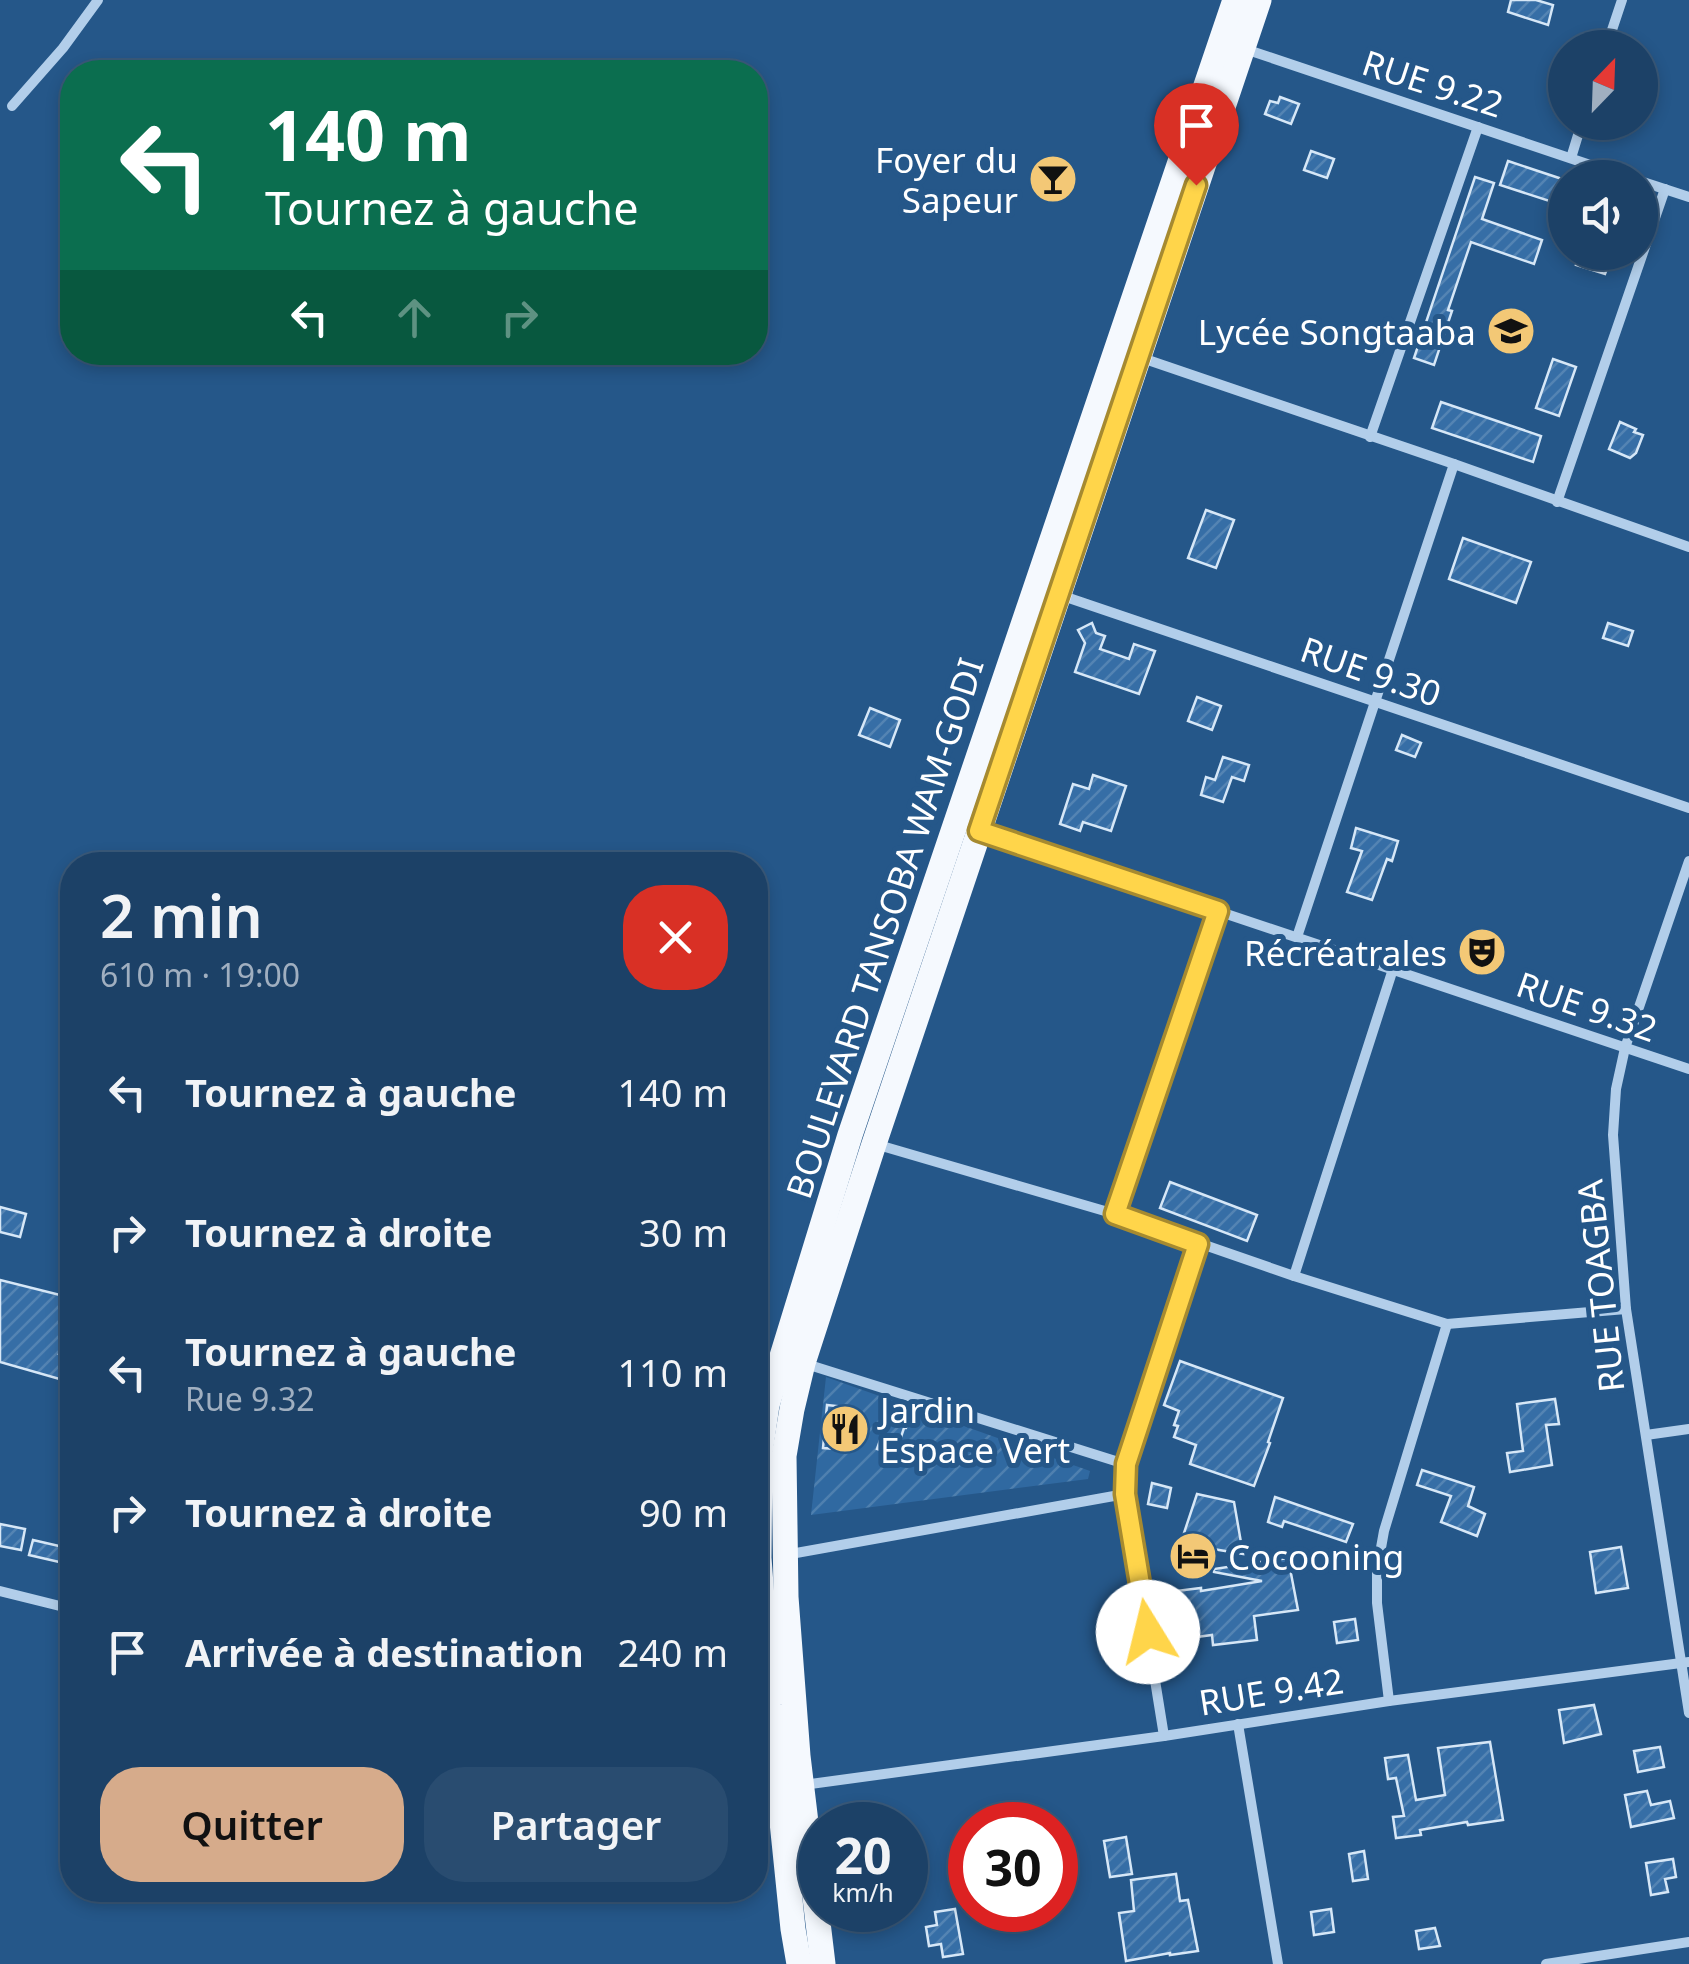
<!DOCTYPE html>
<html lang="fr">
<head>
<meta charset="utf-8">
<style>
  body { margin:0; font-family:"Noto Sans",sans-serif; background:#294c70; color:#f1f3f6; height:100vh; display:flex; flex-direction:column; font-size:38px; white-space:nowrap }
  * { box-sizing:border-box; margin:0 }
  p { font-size:32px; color:#a0afc0 }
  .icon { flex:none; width:55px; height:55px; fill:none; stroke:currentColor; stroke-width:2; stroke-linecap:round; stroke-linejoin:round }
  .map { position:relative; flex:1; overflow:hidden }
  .details { position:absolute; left:60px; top:852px; width:708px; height:1050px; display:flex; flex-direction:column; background:#1c4167; border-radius:40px; box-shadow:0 5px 15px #0003,0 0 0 2px #3a5a7b }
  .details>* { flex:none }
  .hud { position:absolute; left:60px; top:60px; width:708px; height:305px; border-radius:40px; box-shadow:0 5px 15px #0003,0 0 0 2px #3a5a7b; background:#0b6e4f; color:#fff; overflow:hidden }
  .needle { width:65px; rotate:23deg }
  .buttons { position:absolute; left:1548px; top:30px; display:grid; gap:20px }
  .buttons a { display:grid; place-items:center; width:110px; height:110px; border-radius:50%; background:#1c4167; box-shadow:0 5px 15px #0003,0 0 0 2px #3a5a7b; font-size:50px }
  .speed { position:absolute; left:798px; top:1802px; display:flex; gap:20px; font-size:50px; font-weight:700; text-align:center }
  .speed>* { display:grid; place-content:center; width:130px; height:130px; border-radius:50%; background:#1c4167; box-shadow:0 5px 15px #0003,0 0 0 2px #3a5a7b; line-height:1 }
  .speed small { font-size:25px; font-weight:400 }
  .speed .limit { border:15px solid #d22; background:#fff; color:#111 }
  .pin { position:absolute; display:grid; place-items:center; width:85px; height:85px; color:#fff; margin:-102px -42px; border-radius:50% 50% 50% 0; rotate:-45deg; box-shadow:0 0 10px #0007 }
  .pin .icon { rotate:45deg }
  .me { position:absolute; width:110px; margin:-55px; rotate:351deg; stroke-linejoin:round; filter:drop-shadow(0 0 8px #0008) }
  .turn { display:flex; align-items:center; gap:35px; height:210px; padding:0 40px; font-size:45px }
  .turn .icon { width:130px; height:130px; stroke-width:2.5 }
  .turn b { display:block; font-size:70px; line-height:85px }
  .lanes { display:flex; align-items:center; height:95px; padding:0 40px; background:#0003; justify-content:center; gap:50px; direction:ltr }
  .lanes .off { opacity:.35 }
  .round { display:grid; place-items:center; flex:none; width:105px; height:105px; border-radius:40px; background:#294c70 }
  .overview { display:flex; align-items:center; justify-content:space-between; height:170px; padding:0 40px }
  h1 { font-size:60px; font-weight:600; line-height:75px }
  .button { display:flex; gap:20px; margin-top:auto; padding:20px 40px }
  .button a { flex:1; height:115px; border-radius:40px; background:#d6ab8b; color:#111; font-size:40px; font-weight:600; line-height:115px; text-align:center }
  .button a+a { background:#294c70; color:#f1f3f6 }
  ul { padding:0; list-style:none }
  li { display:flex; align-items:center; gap:30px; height:140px; padding:0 40px }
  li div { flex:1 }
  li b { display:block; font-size:38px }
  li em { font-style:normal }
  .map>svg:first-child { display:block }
</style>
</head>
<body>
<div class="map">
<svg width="1689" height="1964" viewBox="0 0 1689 1964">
  <defs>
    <pattern id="garden-furrows" width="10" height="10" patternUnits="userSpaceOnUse" patternTransform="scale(2.5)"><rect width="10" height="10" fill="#3069a1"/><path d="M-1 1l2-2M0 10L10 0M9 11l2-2" fill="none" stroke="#4f80af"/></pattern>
    <pattern id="building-hatch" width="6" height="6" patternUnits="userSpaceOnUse" patternTransform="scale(2.5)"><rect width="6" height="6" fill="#366ea6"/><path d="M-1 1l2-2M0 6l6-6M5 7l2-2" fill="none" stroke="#5484b3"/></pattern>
  </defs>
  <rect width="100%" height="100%" fill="#255789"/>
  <!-- garden -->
  <path fill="url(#garden-furrows)" d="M826,1377L1090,1471L1088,1479L811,1515Z"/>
  <!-- building -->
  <g fill="url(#building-hatch)" stroke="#d6e7f7" stroke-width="2.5">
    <path d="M1511,0H1536L1553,5L1548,25L1508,12Z"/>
    <path d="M1280,97L1299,104L1291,124L1265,114L1270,101L1278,103Z"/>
    <path d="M1311,151L1334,159L1327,178L1304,170Z"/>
    <path d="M1508,161L1565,180V206L1500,185Z"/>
    <path d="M1475,177L1494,183L1482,219L1542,240L1534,264L1471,242L1448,310L1452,311L1434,365L1414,358Z"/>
    <path d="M1580,252H1613L1605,274L1576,265Z"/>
    <path d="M1553,359L1576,367L1559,416L1536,408Z"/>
    <path d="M1441,402L1541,436L1533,462L1432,428Z"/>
    <path d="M1620,422L1636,429L1634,432L1643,435L1636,453L1630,458L1609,449Z"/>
    <path d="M1206,510L1234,520L1216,568L1188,558Z"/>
    <path d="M1463,538L1531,562L1516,603L1449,579Z"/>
    <path d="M1092,623L1096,633L1105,636L1100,649L1129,659L1134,644L1155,651L1139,694L1075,672L1085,643L1078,630Z"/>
    <path d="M1608,623L1633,631L1628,646L1603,638Z"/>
    <path d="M1197,697L1221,706L1212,730L1188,721Z"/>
    <path d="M870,708L900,720L890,747L859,735Z"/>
    <path d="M1402,735L1421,743L1415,757L1396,750Z"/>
    <path d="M1223,757L1249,765L1244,781L1232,777L1223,802L1201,795L1206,777L1215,780Z"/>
    <path d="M1093,775L1126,786L1111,831L1083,822L1080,831L1060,824L1073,784L1089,789Z"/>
    <path d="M1356,828L1398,841L1392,861L1387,859L1372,900L1347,892L1362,851L1351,848Z"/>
    <path d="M1170,1182L1257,1215L1247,1241L1160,1208Z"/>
    <path d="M0,1207L26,1214L20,1237L0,1232Z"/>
    <path d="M0,1280L72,1298V1323L59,1354L72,1359L63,1380L0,1362Z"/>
    <path d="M1180,1361L1283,1398L1268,1442L1270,1443L1254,1486L1190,1464L1196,1445L1174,1437L1178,1426L1174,1425L1179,1411L1164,1405Z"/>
    <path d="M1555,1399L1559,1424L1546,1425L1552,1465L1510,1472L1507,1453L1523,1451L1517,1404Z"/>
    <path d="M827,1405L855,1408L850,1450L823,1448Z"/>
    <path d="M891,1408L912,1414L906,1428H904L895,1455L877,1449Z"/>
    <path d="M1422,1470L1474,1487L1468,1506L1485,1514L1477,1536L1441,1522L1451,1496L1417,1485Z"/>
    <path d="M1152,1483L1171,1488L1167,1508L1148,1504Z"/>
    <path d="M1197,1494L1234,1502L1243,1554L1207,1548L1204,1571L1176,1566L1178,1551Z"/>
    <path d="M1275,1497L1353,1524L1346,1542L1284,1521L1282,1527L1268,1522Z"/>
    <path d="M0,1524L25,1529L21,1550L0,1546Z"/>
    <path d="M33,1540L72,1549V1565L29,1555Z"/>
    <path d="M1621,1547L1628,1588L1596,1593L1590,1552Z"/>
    <path d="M1288,1558L1298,1610L1254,1616L1257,1640L1213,1645L1212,1635L1174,1640L1168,1592L1201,1588V1591L1262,1581L1214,1572V1569Z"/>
    <path d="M1355,1619L1358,1640L1337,1643L1334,1622Z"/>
    <path d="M1594,1705L1601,1734L1564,1743L1559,1710Z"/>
    <path d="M1490,1742L1503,1820L1468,1825L1467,1822L1420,1830L1421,1835L1396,1838L1393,1817L1404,1816L1396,1778L1388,1779L1385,1758L1408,1755L1416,1800L1445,1795L1438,1748Z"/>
    <path d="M1660,1747L1664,1767L1638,1772L1634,1751Z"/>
    <path d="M1647,1791L1651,1805L1670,1801L1674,1818L1631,1827L1625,1795Z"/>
    <path d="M1126,1837L1132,1874L1110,1877L1104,1841Z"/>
    <path d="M1364,1851L1368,1879L1353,1881L1349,1854Z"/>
    <path d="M1673,1859L1676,1877L1665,1879L1668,1892L1651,1895L1646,1863Z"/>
    <path d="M1176,1874L1180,1901L1188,1900L1198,1951L1170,1955V1953L1126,1961L1119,1913L1134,1911L1131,1880Z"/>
    <path d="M955,1909L963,1954L943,1957L941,1944L929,1946L926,1927L937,1925L935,1912Z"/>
    <path d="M1331,1909L1334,1932L1314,1935L1311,1912Z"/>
    <path d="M1435,1928L1440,1946L1419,1949L1416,1931Z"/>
  </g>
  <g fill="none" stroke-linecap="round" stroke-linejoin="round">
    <!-- street -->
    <g stroke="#b2ceea" stroke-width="10">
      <path d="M1606,48L1622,0"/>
      <path d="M1245,49L1629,178"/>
      <path d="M12,106L63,48L98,0"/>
      <path d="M1571,158L1582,122"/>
      <path d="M1640,181L1689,197"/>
      <path d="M1142,358L1454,464L1689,547"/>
      <path d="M1370,437L1478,127"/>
      <path d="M1557,502L1665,189"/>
      <path d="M1060,595L1689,808"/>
      <path d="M979,831L1689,1069"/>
      <path d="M1689,861L1625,1048L1616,1089L1613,1135L1626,1309L1689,1713"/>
      <path d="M1297,937L1454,464"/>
      <path d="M875,1144L1115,1214L1294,1276L1447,1324L1626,1309"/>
      <path d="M1115,1214L1218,911"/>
      <path d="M1294,1276L1393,969"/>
      <path d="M803,1363L1125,1464"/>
      <path d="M1646,1435L1689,1429"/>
      <path d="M785,1555L1125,1494"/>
      <path d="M0,1591L72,1609"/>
      <path d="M1389,1701L1377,1603V1570L1384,1531L1447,1324"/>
      <path d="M1238,1724L1278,1964"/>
      <path d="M1164,1736L1125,1494V1464L1198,1243"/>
      <path d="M803,1785L1164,1736L1389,1701L1689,1662"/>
      <path d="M1546,1964L1689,1942"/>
    </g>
    <!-- primary -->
    <g stroke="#f5f9fe" stroke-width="25">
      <path d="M799,1964L793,1929L770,1705L759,1558L760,1453L767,1405L850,1135L1235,0"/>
      <path d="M823,1964L798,1756L786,1597L784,1456L792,1409L803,1363L874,1144L1259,0"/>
    </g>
  </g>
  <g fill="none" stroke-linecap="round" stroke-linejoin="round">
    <!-- route casing -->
    <g stroke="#a68a30" stroke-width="25">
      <path id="route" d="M1148,1632L1125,1494L1126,1464L1198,1244L1115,1214L1218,911L979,831L1196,185"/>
    </g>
    <!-- route -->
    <use href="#route" stroke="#ffd54a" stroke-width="18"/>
  </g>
  <!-- icons -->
  <defs>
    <g id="bar-disc" transform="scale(2.5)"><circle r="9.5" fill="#f3c876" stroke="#255789"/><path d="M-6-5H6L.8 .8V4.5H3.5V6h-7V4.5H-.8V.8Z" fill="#111"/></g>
    <g id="school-disc" transform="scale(2.5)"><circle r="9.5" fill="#f3c876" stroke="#255789"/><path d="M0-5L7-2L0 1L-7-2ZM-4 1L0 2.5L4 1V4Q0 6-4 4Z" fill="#111"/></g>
    <g id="theatre-disc" transform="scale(2.5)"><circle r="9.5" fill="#f3c876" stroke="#255789"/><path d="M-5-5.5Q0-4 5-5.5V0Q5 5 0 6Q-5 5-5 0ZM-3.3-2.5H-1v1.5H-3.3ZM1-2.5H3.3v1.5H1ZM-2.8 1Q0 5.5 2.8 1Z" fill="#111"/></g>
    <g id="restaurant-disc" transform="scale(2.5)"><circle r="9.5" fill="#f3c876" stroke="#255789"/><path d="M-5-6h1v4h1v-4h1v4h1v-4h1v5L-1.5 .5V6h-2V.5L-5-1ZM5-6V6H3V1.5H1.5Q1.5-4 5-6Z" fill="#111"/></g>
    <g id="hotel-disc" transform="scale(2.5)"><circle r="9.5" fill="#f3c876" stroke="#255789"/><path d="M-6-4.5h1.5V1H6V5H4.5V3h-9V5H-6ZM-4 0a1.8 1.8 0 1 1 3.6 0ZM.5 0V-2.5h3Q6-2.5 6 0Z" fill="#111"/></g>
  </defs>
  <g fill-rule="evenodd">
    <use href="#bar-disc" x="1053" y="179"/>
    <use href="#school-disc" x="1511" y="331"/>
    <use href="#theatre-disc" x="1482" y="952"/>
    <use href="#restaurant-disc" x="845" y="1429"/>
    <use href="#hotel-disc" x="1193" y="1556"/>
  </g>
  <g text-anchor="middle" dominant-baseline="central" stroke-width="10" stroke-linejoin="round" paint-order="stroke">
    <!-- street labels -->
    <g font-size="35" fill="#fff" stroke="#255789">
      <text transform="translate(1433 83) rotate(18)">RUE 9.22</text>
      <text transform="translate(1371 671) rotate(19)">RUE 9.30</text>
      <text transform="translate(884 928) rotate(-72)">BOULEVARD TANSOBA WAM-GODI</text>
      <text transform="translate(1587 1006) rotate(19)">RUE 9.32</text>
      <text transform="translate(1600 1286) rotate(-96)">RUE TOAGBA</text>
      <text transform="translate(1271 1691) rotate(-9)">RUE 9.42</text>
    </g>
    <!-- poi labels -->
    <g font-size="35" fill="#fff" stroke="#255789" text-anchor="end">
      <text x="1018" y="159">Foyer du<tspan x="1018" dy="40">Sapeur</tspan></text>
      <text x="1476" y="331">Lycée Songtaaba</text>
      <text x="1447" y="952">Récréatrales</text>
      <text x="880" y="1409" text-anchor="start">Jardin<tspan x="880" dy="40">Espace Vert</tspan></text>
      <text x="1228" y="1556" text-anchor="start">Cocooning</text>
    </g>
  </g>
</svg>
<div class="buttons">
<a><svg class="needle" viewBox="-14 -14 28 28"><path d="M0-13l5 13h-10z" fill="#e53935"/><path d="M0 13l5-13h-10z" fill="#a0afc0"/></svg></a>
<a><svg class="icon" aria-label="sound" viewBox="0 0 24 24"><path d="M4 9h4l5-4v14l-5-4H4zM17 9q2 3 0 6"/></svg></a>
</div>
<div class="speed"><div>20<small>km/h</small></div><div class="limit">30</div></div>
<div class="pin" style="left:1196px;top:185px;background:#d93025"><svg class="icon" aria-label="arrive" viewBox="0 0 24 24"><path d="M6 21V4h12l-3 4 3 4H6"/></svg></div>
<svg class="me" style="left:1148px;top:1632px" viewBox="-20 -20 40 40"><circle r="19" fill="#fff"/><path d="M0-13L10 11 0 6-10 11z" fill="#ffd54a"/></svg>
<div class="hud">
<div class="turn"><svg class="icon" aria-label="left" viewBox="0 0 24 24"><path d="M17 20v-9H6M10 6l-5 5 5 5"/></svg><div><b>140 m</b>Tournez à gauche</div></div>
<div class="lanes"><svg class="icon" aria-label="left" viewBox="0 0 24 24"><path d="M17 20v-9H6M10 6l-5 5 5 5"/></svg><svg class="icon off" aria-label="ahead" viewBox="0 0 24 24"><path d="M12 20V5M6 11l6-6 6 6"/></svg><svg class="icon off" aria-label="right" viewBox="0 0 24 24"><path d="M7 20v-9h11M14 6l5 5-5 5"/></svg></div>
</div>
<section class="details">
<div class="overview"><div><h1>2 min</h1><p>610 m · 19:00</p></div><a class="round" style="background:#d93025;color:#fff"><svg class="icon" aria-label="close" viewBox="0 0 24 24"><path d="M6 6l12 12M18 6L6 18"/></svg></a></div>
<ul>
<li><svg class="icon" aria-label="left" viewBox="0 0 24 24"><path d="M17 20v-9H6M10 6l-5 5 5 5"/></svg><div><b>Tournez à gauche</b></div><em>140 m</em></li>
<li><svg class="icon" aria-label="right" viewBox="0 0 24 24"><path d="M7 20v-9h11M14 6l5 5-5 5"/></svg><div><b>Tournez à droite</b></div><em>30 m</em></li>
<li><svg class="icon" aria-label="left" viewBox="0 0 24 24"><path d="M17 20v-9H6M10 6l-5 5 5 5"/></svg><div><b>Tournez à gauche</b><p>Rue 9.32</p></div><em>110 m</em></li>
<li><svg class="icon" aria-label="right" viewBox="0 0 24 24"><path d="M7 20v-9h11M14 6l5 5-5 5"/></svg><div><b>Tournez à droite</b></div><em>90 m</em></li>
<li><svg class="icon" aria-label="arrive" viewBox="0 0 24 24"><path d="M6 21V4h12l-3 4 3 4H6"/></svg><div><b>Arrivée à destination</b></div><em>240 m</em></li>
</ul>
<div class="button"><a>Quitter</a><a>Partager</a></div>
</section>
</div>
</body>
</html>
